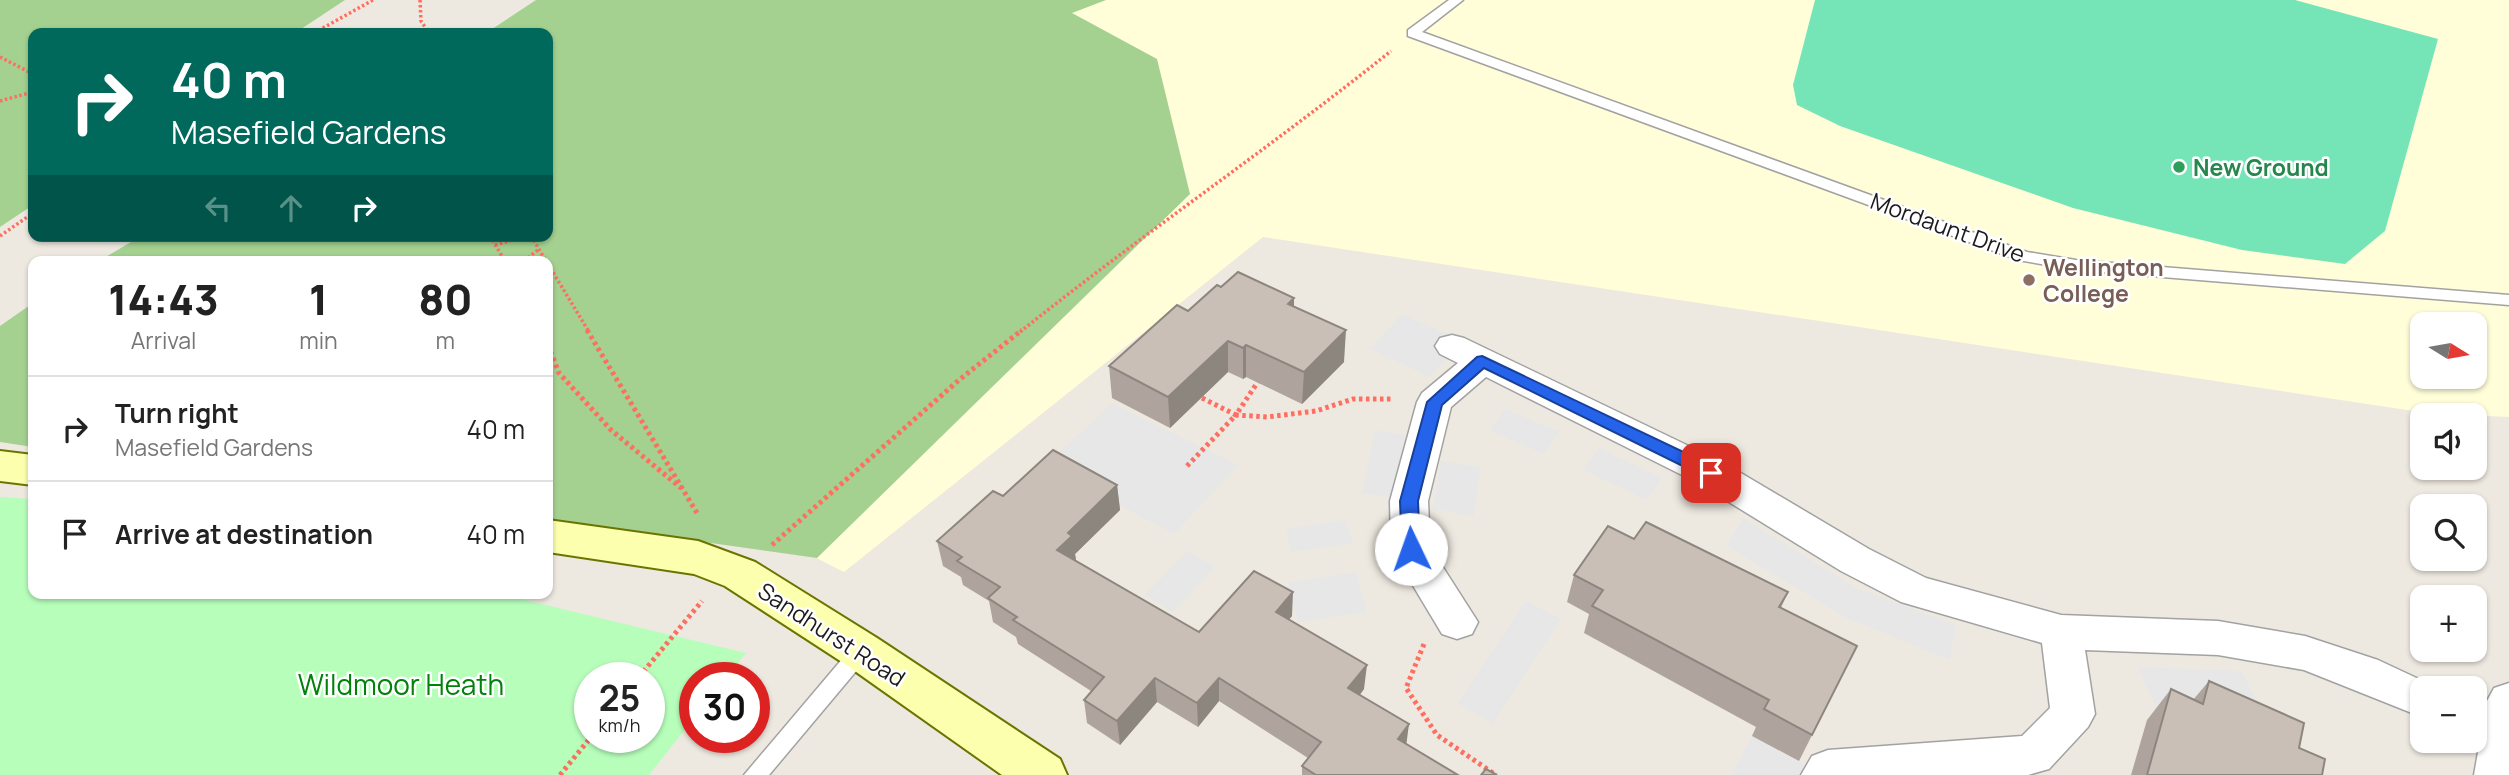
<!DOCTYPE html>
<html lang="en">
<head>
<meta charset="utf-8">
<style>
  body { margin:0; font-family:Manrope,sans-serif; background:#f2f2f2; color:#222; height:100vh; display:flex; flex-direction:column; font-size:26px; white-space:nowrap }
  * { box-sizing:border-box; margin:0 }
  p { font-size:23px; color:#767676 }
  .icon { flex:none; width:38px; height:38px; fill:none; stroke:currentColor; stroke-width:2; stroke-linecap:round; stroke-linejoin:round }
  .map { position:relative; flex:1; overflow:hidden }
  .side { position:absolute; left:28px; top:256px; width:525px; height:343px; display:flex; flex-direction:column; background:#fff; border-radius:14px; box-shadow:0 2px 5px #0004 }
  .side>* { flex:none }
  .guide { position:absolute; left:28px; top:28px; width:525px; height:214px; border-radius:14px; box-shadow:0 2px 5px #0004; background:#00695c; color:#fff; overflow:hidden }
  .needle { width:46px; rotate:101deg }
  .controls { position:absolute; left:2410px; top:312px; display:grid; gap:14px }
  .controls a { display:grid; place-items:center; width:77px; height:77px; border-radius:14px; background:#fff; box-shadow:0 2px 5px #0004; font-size:35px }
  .speed { position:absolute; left:574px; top:662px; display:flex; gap:14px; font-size:35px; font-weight:700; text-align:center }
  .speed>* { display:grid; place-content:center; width:91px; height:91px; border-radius:50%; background:#fff; box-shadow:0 2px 5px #0004; line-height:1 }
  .speed small { font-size:18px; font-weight:400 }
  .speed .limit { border:10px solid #d22; background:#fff; color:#111 }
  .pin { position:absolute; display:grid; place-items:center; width:60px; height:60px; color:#fff; margin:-30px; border-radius:14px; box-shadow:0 4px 10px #0006 }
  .me { position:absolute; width:77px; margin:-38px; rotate:357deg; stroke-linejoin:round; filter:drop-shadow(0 0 5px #0008) }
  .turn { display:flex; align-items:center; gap:24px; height:147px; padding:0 28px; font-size:32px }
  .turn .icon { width:91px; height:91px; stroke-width:2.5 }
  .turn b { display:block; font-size:49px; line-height:60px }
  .lanes { display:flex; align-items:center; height:66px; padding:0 28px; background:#0003; justify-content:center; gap:35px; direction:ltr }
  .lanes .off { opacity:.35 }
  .eta { display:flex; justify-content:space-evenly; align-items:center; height:119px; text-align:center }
  .eta b { font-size:42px; font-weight:800; line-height:49px }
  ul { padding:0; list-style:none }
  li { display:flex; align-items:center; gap:21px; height:105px; padding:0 28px; border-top:2px solid #e0e0e0 }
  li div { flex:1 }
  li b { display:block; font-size:26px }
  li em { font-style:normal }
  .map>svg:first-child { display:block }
</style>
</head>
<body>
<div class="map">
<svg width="2509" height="775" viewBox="0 0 2509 775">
  <rect width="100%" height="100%" fill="#eee9e0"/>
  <!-- education -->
  <path fill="#fffed8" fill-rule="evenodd" d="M992,0H2509V417L2427,413L1263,237L844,572L779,539ZM2422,324H2474V376H2422Z"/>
  <!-- forest -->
  <g fill="#a4d190">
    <path d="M0,0H345L295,33H33V205L0,227Z"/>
    <path d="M536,0H1106L1072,13L1157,59L1190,194L817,558L548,520V261H99L141,236H548V33H486Z"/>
    <path d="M33,303V447L0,442V326Z"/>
  </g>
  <!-- park -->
  <path fill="#b7febb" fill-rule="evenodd" d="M0,497L33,499V593H496L746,653L727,677H695V717L649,775H0ZM590,677H649V737H590Z"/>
  <!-- pitch -->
  <path fill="#75e5b8" d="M1815,0H2295L2438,39L2385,231L2345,264L2242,250L2073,208L1840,126L1797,105L1793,85Z"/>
  <!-- parking -->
  <g fill="#e7e7e7">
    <path d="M1402,314L1463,341L1430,377L1370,349Z"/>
    <path d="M1112,403L1238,465L1174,534L1045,466Z"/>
    <path d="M1505,409L1559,432L1543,454L1489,430Z"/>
    <path d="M1375,430L1405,435L1393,498L1362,493Z"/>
    <path d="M1599,448L1662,478L1647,500L1583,470Z"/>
    <path d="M1441,461L1480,467L1474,516L1433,509Z"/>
    <path d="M1743,518L1856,588L1956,625L1950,660L1845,617L1727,546Z"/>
    <path d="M1345,520L1353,543L1291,552L1286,529Z"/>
    <path d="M1188,551L1215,567L1173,612L1145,595Z"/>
    <path d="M1356,572L1367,612L1298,622L1288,582Z"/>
    <path d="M1526,601L1561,619L1493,723L1457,703Z"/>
    <path d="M2137,667L2241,671L2264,713L2156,708Z"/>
    <path d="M1752,736L1799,761L1816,775H1731Z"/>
  </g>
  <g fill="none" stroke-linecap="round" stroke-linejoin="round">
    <!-- lane casing -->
    <g stroke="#a2a2a2" stroke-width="3">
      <g id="lane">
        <path d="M1449,0H1463L1422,32L2027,252L2076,260L2509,295V305L2076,270L2018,260L1408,36V30Z"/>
        <path d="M861,642L868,645L871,651L868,657L769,775H744L854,645Z"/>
      </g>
    </g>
    <!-- street casing -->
    <g stroke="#a2a2a2" stroke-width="3">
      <g id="street">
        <path d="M1452,335L1464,338L1724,463L1869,549L1926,578L2061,615L2218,621L2305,636L2378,660L2438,688H2422V717L2304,670L2218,655L2085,650L2095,714L2088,727L2049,769L2028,775H1801L1812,756L1828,750L2022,736L2050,708L2042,643L1901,602L1841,571L1698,483L1486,377L1451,407L1428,501L1430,547L1478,622L1472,634L1457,639L1442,634L1391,549L1390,501L1417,402L1422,393L1458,363L1440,354L1435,346L1440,338Z"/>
        <path d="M2509,683V775H2474L2487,701L2494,688Z"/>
      </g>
    </g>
    <!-- secondary casing -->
    <g stroke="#6a7500" stroke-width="4">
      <g id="secondary">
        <path d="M0,451L33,455V485L0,481Z"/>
        <path d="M548,520L698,541L755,562L877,638L1060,759L1067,775H1002L845,664L725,586L694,574L548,552Z"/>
      </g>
    </g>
    <!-- path-far1 -->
    <g stroke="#ff6e60" stroke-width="3.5" stroke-dasharray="2.5 2.5" stroke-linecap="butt">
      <path d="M420,0L421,21L429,33"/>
      <path d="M314,33L373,0"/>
      <path d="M0,57L33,74"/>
      <path d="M0,101L33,92"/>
      <path d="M0,236L33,213"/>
      <path d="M490,236L505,261"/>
      <path d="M531,236L546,261"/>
      <path d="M495,245L527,236"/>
      <path d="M524,261L539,249"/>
      <path d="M548,264L589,332"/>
      <path d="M1020,332C1141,235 1270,148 1391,51"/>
    </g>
    <!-- path -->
    <g stroke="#ff6e60" stroke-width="5" stroke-dasharray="3.5 3.5" stroke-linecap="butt">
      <path d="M587,330L697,513"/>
      <path d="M548,345L559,373L611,430L681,488"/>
      <path d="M1202,398L1236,415L1259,380"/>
      <path d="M1187,466L1236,415L1267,417L1316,411L1353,399H1393"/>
      <path d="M772,545L959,380L1022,330"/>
      <path d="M1424,644L1406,688L1437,735L1496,775"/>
      <path d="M639,677L702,601"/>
      <path d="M560,775L591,737"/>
    </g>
    <!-- lane -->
    <use href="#lane" fill="#fff" fill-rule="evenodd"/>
    <!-- street -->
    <use href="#street" fill="#fff" fill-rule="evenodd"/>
    <!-- secondary -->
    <use href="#secondary" fill="#fcffad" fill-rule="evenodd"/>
  </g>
  <!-- wall -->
  <g fill="#aea49d">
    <path d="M1294,307L1344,362L1302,404L1246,377L1243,379L1228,372L1170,428L1112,398L1109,366L1188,311Z"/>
    <path d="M1117,485L1120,510L1075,554L1076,560L1199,632L1292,616L1289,619L1364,689L1360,695L1406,744L1458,775H1302V766L1308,758L1219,701L1198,727L1157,702L1120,745L1087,723L1084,700L1091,691L1018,644L1016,637L993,622L989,601L963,585L961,577L943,566L937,541L1003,496Z"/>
    <path d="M1634,539L1788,592L1781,608L1857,646L1799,761L1752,736L1756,727L1584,633L1589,614L1567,602L1574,575Z"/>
    <path d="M2209,681L2299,748L2322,775H2131L2147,720L2171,689L2193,700Z"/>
  </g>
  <!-- shaded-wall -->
  <g fill="#8d867f">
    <path d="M1294,298V330L1288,304Z"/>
    <path d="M1346,330L1344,362L1302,404L1304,372Z"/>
    <path d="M1228,341V372L1170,428L1168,397Z"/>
    <path d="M1246,345V377L1243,379V348Z"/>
    <path d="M1117,485L1120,510L1075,554L1076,560L1057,550L1068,533Z"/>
    <path d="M1293,592L1292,616L1275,636L1276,612Z"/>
    <path d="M1367,665L1364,689L1346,712L1348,688Z"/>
    <path d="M1155,678L1157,702L1120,745L1117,721Z"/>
    <path d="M1219,678V701L1198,727L1197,703Z"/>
    <path d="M1409,724L1406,747L1398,739Z"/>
  </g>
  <!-- building -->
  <g fill="#cabfb6" stroke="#8d867f" stroke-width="2">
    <path d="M1238,272L1294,298L1288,304L1346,330L1304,372L1246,345L1243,348L1228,341L1168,397L1109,366L1177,305L1188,311L1217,285L1221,287Z"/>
    <path d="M1053,450L1117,485L1068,533L1072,536L1057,550L1199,632L1254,571L1293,592L1276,612L1367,665L1348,688L1409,724L1398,739L1458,775H1316L1302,766L1321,742L1219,678L1197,703L1155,678L1117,721L1084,700L1104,677L1013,620L1017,617L988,598L1000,587L957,561L962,557L937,541L993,491L1003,496Z"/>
    <path d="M1646,522L1788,592L1779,607L1857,646L1812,735L1764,709L1769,700L1592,606L1603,590L1574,575L1608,526L1634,539Z"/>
    <path d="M2209,681L2304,723L2299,748L2325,759L2322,775H2147L2171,689L2203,704Z"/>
    <path d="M1486,769L1497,775H1481Z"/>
  </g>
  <!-- route -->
  <path fill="#2563eb" stroke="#184099" stroke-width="2" d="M1482,356L1717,468L1719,473L1711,479L1705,477L1484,368L1442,405L1418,501L1420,549L1417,554H1405L1402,549L1400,501L1427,402L1477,357Z"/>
  <!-- markers -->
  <circle fill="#2e9e5b" stroke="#fff" stroke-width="2.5" cx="2179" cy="167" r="7"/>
  <circle fill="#8d6e63" stroke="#fff" stroke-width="2.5" cx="2029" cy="280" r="7"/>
  <g text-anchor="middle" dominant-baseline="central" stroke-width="5" stroke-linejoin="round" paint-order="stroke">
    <!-- leisure labels -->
    <g font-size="23" font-weight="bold" fill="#27864d" stroke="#fff" text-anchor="start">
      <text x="2193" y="167">New Ground</text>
    </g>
    <!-- street labels -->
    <g font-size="23" fill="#1b1b1b" stroke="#fff">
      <text transform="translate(1948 227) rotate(20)">Mordaunt Drive</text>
      <text transform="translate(832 634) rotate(33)">Sandhurst Road</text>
    </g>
    <!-- education labels -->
    <g font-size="23" font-weight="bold" fill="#785e54" stroke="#fff" text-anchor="start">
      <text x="2043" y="267">Wellington<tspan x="2043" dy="26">College</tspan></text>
    </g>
    <!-- near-park labels -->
    <g font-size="28" fill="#02810b" stroke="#fff">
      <text x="401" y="684">Wildmoor Heath</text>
    </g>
  </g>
</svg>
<div class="controls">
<a><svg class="needle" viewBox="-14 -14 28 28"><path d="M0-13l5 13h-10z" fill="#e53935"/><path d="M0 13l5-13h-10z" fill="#767676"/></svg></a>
<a><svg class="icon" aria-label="sound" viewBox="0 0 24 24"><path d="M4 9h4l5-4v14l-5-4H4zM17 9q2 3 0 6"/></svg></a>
<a><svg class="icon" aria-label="search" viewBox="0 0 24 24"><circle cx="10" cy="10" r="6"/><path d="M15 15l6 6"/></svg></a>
<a>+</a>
<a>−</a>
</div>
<div class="speed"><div>25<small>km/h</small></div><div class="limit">30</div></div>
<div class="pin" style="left:1711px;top:473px;background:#d93025"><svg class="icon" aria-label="arrive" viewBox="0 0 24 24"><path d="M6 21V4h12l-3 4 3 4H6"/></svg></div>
<svg class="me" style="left:1411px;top:549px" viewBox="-20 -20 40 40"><circle r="19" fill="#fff"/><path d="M0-13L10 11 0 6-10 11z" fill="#2563eb"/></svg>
<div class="guide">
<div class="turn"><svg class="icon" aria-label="right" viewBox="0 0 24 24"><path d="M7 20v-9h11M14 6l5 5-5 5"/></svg><div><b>40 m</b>Masefield Gardens</div></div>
<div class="lanes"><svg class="icon off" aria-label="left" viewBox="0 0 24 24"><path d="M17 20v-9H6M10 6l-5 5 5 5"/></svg><svg class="icon off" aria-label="ahead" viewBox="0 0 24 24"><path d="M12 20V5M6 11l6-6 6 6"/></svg><svg class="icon" aria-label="right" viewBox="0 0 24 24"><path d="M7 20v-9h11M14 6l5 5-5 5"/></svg></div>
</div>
<section class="side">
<div class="eta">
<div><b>14:43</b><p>Arrival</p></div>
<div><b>1</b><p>min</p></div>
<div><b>80</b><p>m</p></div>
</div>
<ul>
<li><svg class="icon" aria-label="right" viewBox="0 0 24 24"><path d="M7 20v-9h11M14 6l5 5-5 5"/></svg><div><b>Turn right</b><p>Masefield Gardens</p></div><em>40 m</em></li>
<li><svg class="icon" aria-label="arrive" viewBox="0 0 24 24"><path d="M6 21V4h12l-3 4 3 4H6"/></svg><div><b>Arrive at destination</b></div><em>40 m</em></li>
</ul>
</section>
</div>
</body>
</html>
